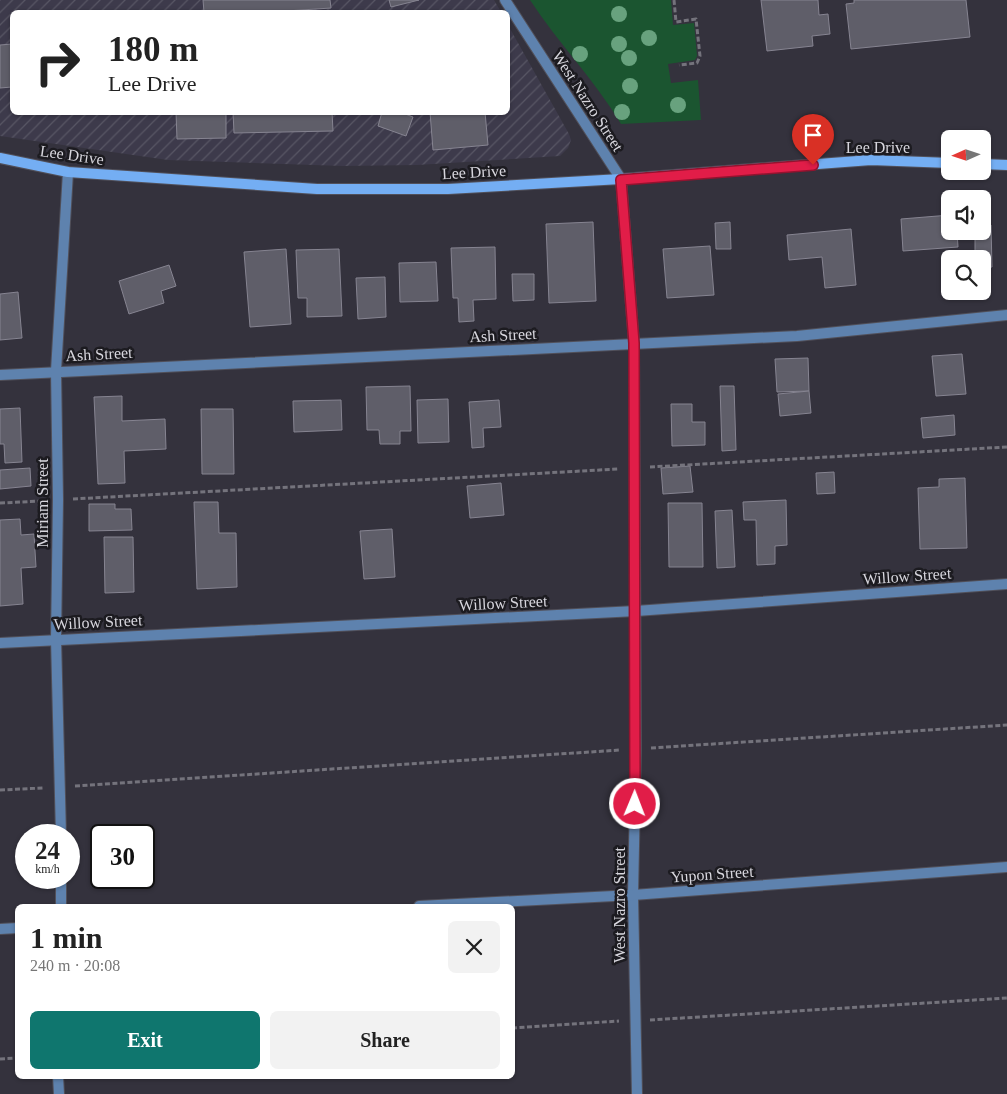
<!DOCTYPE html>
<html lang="en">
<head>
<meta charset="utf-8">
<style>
  body { margin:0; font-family:"Times New Roman",serif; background:#f2f2f2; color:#222; height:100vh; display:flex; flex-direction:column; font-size:19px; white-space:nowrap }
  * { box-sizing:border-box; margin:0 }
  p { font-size:16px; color:#767676 }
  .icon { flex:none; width:28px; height:28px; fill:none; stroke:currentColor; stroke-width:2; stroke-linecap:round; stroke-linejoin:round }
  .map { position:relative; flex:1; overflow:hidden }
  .details { position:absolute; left:15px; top:904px; width:500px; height:175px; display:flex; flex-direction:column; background:#fff; border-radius:8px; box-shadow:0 1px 4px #0004 }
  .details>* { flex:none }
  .guide { position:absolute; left:10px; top:10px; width:500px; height:105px; border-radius:8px; box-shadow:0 1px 4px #0004; background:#fff; color:#222; overflow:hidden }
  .needle { width:32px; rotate:267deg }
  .tools { position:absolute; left:941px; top:130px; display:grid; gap:10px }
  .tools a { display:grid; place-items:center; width:50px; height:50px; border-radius:8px; background:#fff; box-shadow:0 1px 4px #0004; font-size:25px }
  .speed { position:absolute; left:15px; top:824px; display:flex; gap:10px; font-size:25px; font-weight:700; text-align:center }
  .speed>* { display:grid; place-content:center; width:65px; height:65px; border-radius:50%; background:#fff; box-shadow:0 1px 4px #0004; line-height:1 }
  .speed small { font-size:12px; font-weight:400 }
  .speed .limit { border:2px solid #111; border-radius:8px; background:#fff; color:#111 }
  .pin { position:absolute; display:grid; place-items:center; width:42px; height:42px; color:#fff; margin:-51px -21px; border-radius:50% 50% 50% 0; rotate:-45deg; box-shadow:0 0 5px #0007 }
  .pin .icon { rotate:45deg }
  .me { position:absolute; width:55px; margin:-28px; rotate:1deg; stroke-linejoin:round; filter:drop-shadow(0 0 4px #0008) }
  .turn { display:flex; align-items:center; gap:18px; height:105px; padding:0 15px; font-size:22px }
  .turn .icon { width:65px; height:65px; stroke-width:2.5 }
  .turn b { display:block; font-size:35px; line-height:42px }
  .round { display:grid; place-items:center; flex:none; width:52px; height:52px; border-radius:8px; background:#f2f2f2 }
  .overview { display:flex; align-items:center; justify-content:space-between; height:85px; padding:0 15px }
  h1 { font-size:30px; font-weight:800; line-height:38px }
  .primary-button { display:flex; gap:10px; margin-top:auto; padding:10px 15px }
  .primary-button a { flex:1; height:58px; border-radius:8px; background:#0f766e; color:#fff; font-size:20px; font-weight:800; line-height:58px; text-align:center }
  .primary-button a+a { background:#f2f2f2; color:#222 }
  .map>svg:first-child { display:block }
</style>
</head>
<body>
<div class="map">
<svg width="1007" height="1094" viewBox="0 0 1007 1094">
  <defs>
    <pattern id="industrial-furrows" width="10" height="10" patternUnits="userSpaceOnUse" patternTransform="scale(1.25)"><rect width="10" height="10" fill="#3d3a4b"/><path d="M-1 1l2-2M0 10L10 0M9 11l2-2" fill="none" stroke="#585664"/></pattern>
  </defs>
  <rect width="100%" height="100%" fill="#34323d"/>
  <!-- industrial -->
  <path fill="url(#industrial-furrows)" d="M0,0H494L501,12H12V112H508V25L569,134L571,140L568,148L560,156L417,165L343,166L168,160L0,136Z"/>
  <!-- park -->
  <path fill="#1b5530" d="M530,0H671L673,25L694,23L697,56L695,60L668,64L671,83L698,80L701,120L621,124C594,79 558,43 530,0Z"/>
  <!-- building -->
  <g fill="#5f5e69" stroke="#868491">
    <path d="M203,0H330L331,8L271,12H204Z"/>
    <path d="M389,0H419L391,7Z"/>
    <path d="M761,0H818L819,15L828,14L830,34L812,36L813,46L767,51Z"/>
    <path d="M854,0H966L970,37L851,49L846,4L854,3Z"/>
    <path d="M12,44V87L0,88V45Z"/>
    <path d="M176,112H226V138L177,139Z"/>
    <path d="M233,112H332L333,131L234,133Z"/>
    <path d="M382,112H400L413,117L406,136L378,126Z"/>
    <path d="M430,112H485L488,145L433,150Z"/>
    <path d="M950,215V231H957L958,247L903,251L901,219Z"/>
    <path d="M593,222L596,301L549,303L546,224Z"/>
    <path d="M730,222L731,249H716L715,223Z"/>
    <path d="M982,225H991L992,267L982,268V259H975V231H982Z"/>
    <path d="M851,229L856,285L825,288L822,257L789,260L787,235Z"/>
    <path d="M710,246L714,295L667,298L663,249Z"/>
    <path d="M495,247L496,299L473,300L474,321L459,322L458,298H453L451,248Z"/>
    <path d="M286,249L291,324L250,327L244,252Z"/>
    <path d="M339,249L342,316L307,317V298H298L296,250Z"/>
    <path d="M436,262L438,301L400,302L399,263Z"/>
    <path d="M169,265L176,286L161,291L164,303L129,314L119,281Z"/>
    <path d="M512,274H534V300L513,301Z"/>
    <path d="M385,277L386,317L358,319L356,278Z"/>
    <path d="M18,292L22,338L0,340V294Z"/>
    <path d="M962,354L966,394L936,396L932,356Z"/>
    <path d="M808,358L809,391L777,392L775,359Z"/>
    <path d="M410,386L411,431H400V444H380L379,430H367L366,387Z"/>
    <path d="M720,386H734L736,450L722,451Z"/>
    <path d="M809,391L811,413L780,416L778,394Z"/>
    <path d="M122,396V421L165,419L166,449L124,451L125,483L98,484L94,397Z"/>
    <path d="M448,399L449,442L418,443L417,400Z"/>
    <path d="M341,400L342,430L294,432L293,401Z"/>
    <path d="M499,400L501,427L483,428L484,447L472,448L469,402Z"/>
    <path d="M671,404H692V422H705V445L672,446Z"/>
    <path d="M20,408L22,462L5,463L4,444H0V409Z"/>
    <path d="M201,409H233L234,474H202Z"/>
    <path d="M954,415L955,435L923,438L921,418Z"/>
    <path d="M690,466L693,492L663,494L661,468Z"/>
    <path d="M30,468L31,486L0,489V470Z"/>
    <path d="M834,472L835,493L817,494L816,473Z"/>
    <path d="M965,478L967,548L920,549L918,488L939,487V479Z"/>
    <path d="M501,483L504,515L470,518L467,486Z"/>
    <path d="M786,500L787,545L775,546V564L757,565L756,520H744L743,502Z"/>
    <path d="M194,502H218L219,533H236L237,587L197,589Z"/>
    <path d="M668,503H702L703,567H669Z"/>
    <path d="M89,504H115V509H131L132,530L89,531Z"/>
    <path d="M732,510L735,567L717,568L715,511Z"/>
    <path d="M20,519L21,535L34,534L36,567L21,568L23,604L0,606V520Z"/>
    <path d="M392,529L395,577L364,579L360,531Z"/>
    <path d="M104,537H133L134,592L105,593Z"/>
  </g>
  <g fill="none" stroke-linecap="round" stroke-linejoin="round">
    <!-- street casing -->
    <g stroke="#51505a" stroke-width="12">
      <g id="street">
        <path d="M505,0L621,179L634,343L636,749L633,895L637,1094"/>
        <path d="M0,375L797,336L1007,315"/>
        <path d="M0,643L636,611L1007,584"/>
        <path d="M61,835L56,639L58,500L56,371L68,172"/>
        <path d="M61,906V878"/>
        <path d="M419,906L633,895L1007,867"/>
        <path d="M0,929L18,928"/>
        <path d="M58,1076L59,1094"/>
      </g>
    </g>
    <!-- secondary casing -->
    <g stroke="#51505a" stroke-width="12">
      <g id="secondary">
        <path d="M0,158L68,172L317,189H448L621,179L871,160L950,163"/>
        <path d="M982,164L1007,165"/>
      </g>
    </g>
    <!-- path -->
    <g stroke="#74737c" stroke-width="3" stroke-dasharray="5 2.5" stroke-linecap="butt">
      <path d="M674,0L676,22L696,19L700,56L697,63L679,65"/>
      <path d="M650,467L1007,447"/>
      <path d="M73,499L618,469"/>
      <path d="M0,503L42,501"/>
      <path d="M651,748L1007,725"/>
      <path d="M75,786L620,750"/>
      <path d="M0,790L43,788"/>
      <path d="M650,1020L1007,998"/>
      <path d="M512,1028L619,1021"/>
      <path d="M0,1059L18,1058"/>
    </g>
    <!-- street -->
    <use href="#street" stroke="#5e82ae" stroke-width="10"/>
    <!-- secondary -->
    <use href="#secondary" stroke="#74aef3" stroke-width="10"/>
  </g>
  <!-- trees -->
  <g fill="#68a27e">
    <circle cx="619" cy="14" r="8"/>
    <circle cx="649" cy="38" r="8"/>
    <circle cx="619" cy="44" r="8"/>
    <circle cx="580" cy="54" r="8"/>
    <circle cx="629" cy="58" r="8"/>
    <circle cx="630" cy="86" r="8"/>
    <circle cx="678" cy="105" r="8"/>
    <circle cx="622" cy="112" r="8"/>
  </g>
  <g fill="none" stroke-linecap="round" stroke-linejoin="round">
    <!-- route casing -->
    <g stroke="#92132f" stroke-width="12">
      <path id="route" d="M635,804L634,343L621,180L813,165"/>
    </g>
    <!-- route -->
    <use href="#route" stroke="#e11d48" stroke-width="9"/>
  </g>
  <g text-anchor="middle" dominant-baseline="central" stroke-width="5" stroke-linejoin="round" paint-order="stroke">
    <!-- street labels -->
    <g font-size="16" fill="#d7d6dd" stroke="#1c1b20">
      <text transform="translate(588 101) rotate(57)">West Nazro Street</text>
      <text x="878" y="147">Lee Drive</text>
      <text transform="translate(72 155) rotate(8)">Lee Drive</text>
      <text transform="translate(474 172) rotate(-3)">Lee Drive</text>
      <text transform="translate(503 335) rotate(-3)">Ash Street</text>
      <text transform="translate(99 354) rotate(-3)">Ash Street</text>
      <text transform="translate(42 503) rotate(-90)">Miriam Street</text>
      <text transform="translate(907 576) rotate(-4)">Willow Street</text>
      <text transform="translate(503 603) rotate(-3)">Willow Street</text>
      <text transform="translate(98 622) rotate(-3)">Willow Street</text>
      <text transform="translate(712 874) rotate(-4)">Yupon Street</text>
      <text transform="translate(619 905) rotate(-90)">West Nazro Street</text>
    </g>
  </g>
</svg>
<div class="tools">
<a><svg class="needle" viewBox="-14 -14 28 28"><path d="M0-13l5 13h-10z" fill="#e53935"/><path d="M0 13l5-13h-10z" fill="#767676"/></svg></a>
<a><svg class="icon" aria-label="sound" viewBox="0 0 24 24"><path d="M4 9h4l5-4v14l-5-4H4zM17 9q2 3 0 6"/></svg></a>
<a><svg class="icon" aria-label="search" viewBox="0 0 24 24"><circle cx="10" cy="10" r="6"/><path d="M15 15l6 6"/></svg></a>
</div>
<div class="speed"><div>24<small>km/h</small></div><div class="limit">30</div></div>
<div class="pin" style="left:813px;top:165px;background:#d93025"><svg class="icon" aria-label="arrive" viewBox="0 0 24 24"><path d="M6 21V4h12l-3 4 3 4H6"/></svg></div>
<svg class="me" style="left:635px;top:804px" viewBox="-20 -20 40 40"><circle r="17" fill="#e11d48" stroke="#fff" stroke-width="3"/><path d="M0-11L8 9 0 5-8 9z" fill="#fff"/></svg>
<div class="guide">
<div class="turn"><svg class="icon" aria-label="right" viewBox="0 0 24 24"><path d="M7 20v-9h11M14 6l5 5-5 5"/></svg><div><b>180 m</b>Lee Drive</div></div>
</div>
<section class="details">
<div class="overview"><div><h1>1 min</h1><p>240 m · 20:08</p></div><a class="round"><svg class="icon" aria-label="close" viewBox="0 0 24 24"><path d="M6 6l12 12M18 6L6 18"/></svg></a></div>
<div class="primary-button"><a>Exit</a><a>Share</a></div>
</section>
</div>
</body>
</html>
